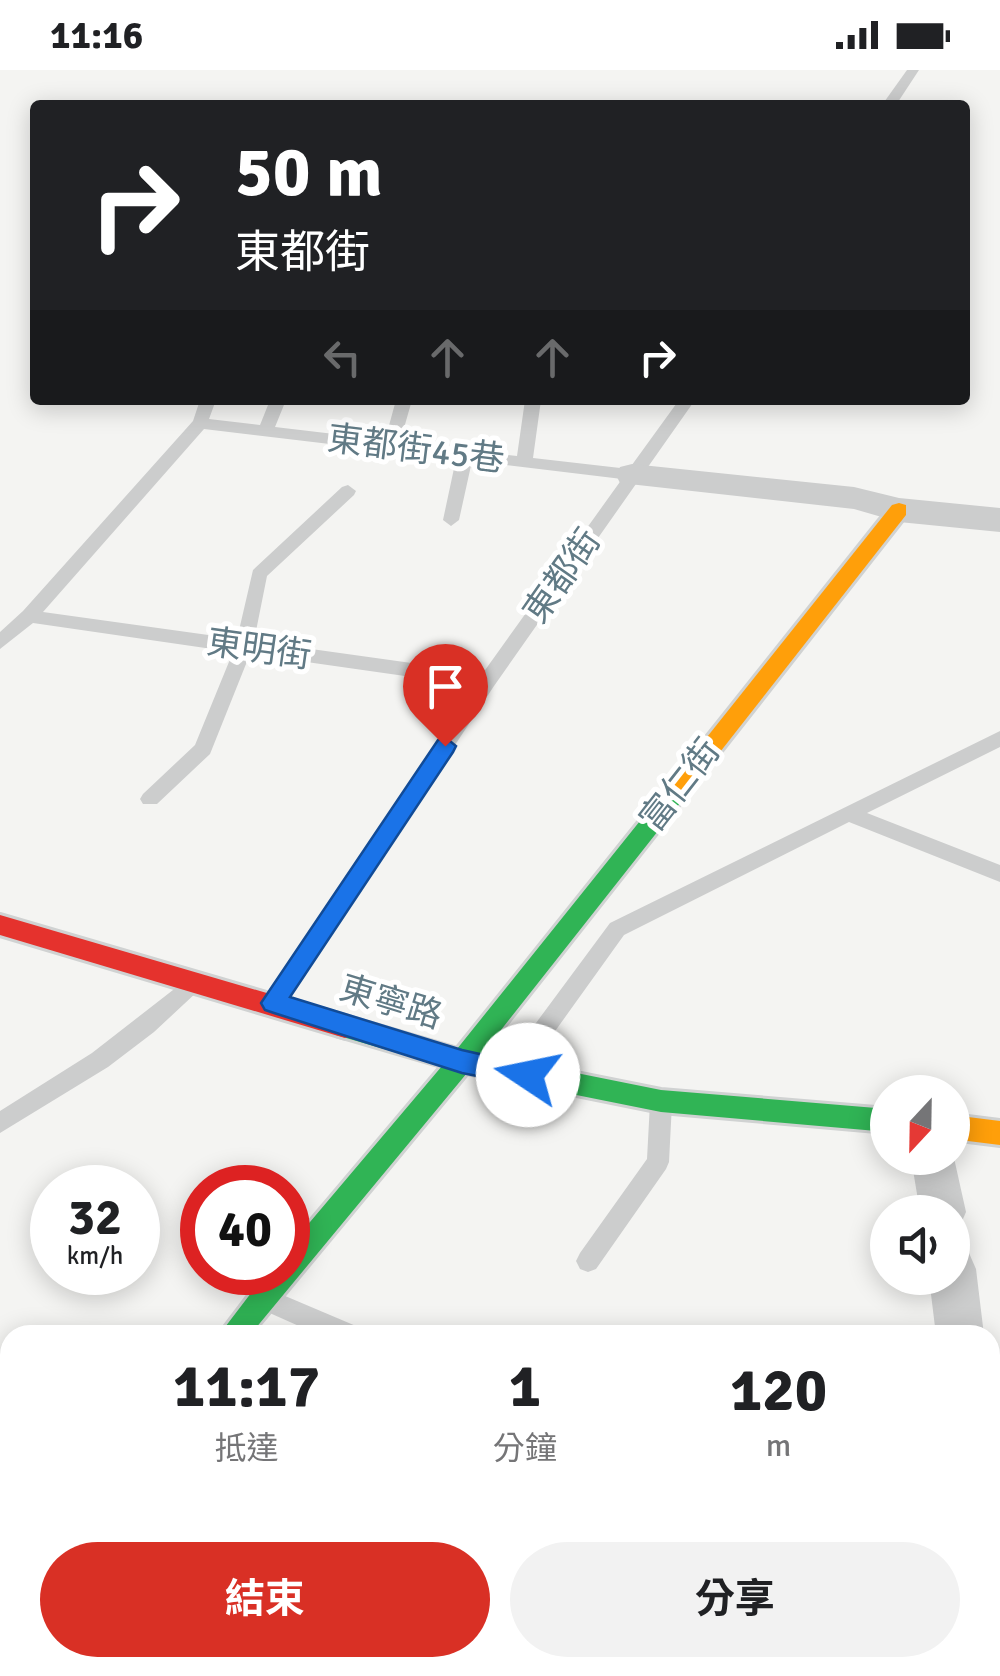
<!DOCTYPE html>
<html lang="zh-TW">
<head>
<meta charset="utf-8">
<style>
  body { margin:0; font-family:Signika,"Noto Sans TC",sans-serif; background:#f2f2f2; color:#202124; height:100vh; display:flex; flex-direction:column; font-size:38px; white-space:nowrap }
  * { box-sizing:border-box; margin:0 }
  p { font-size:32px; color:#757577 }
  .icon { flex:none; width:55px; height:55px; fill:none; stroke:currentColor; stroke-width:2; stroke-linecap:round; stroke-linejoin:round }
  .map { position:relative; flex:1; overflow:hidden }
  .panel { position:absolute; left:0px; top:1255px; width:1000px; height:352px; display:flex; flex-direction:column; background:#fff; border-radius:30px 30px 0 0; box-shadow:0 5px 25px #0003 }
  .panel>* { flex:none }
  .guide { position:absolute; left:30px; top:30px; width:940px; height:305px; border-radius:10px; box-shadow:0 5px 25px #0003; background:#202124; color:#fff; overflow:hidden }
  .needle { width:65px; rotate:202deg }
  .buttons { position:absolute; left:870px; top:1005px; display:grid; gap:20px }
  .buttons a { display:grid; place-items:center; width:100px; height:100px; border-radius:50%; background:#fff; box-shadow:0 5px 25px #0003; font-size:50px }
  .speed { position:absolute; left:30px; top:1095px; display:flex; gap:20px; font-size:50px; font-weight:700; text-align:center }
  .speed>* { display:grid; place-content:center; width:130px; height:130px; border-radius:50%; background:#fff; box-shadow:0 5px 25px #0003; line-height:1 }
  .speed small { font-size:25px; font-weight:400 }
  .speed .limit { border:15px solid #d22; background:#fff; color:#111 }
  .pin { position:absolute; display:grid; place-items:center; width:85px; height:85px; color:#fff; margin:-102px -42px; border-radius:50% 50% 50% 0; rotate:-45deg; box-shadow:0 0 10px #0007 }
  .pin .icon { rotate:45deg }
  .me { position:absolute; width:110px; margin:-55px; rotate:281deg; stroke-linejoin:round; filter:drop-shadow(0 0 8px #0008) }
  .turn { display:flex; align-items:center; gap:35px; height:210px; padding:0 40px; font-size:45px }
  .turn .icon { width:130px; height:130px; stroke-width:2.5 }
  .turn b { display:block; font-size:70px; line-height:85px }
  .lanes { display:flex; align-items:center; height:95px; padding:0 40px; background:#0003; justify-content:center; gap:50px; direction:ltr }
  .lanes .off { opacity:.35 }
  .eta { display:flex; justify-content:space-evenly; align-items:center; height:170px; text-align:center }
  .eta b { font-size:60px; font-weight:700; line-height:70px }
  .cta { display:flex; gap:20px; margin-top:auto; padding:20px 40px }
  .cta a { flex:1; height:115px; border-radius:60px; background:#d93025; color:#fff; font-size:40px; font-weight:700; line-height:115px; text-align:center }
  .cta a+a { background:#f2f2f2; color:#202124 }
  .status { display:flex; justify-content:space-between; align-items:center; height:70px; padding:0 50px; background:#fff; direction:ltr }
  .status svg { height:28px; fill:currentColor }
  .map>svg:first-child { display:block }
</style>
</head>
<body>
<div class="status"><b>11:16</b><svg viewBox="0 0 49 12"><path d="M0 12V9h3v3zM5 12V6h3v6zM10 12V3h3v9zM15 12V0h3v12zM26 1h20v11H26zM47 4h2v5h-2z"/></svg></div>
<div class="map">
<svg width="1000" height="1606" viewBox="0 0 1000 1606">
  <rect width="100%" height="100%" fill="#f4f4f2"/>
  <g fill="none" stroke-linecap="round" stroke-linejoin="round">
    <!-- fast casing -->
    <g stroke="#d0d2d2" stroke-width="6">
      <g id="fast">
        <path d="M676,713L687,722L684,728L482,984L661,1020L888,1039V1062L661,1042L467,1003L250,1265H219L267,1202H288V1178L442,996L336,965L333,957L336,949L345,946L457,979L668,716Z"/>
        <path d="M10,1512V1550L0,1554V1516Z"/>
      </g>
    </g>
    <!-- slow casing -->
    <g stroke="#d0d2d2" stroke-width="6">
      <g id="slow">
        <path d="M899,433L906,435V445L684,728H668L665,722L668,716L892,435Z"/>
        <path d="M952,1045L1000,1051V1075L952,1069Z"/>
      </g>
    </g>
    <!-- jam casing -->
    <g stroke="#d0d2d2" stroke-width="6">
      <path id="jam" d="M0,845L345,946L354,949L357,957L354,965L345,968L0,865Z"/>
    </g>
    <!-- lane -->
    <g fill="#cccdcd" fill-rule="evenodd">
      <path d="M907,0H919L896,35H882Z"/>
      <path d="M200,330H216L209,349L260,355L270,330H286L275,357L385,370L396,330H412L400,372L517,386L525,330H541L533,388L629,399L679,330H695L494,616L280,940L273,942L266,940L262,933L266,926L475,616L250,584L210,684L157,734H143L140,729L143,724L195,675L233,582L33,553L0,579V562L23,541L193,351ZM204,359L456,389L443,450L451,456L459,450L472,391L622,409L483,603L254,571L267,506L354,425L356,421L348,415L342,417L253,500L237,569L43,542Z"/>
      <path d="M1000,661V677L867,743L1000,795V812L849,752L624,865L548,971L489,992L481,989L478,982L481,975L533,957L610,853Z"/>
      <path d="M191,906L198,909L202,915L198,921L154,962L108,997L0,1063V1041L92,983Z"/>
      <path d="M661,1023L669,1026L672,1033L669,1092L666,1099L596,1199L588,1202L580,1199L576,1191L580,1183L647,1089L650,1033L653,1026Z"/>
      <path d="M271,1220L356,1256L359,1265H319L263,1240L259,1232L263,1224Z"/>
      <path d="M244,1598H274L275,1600L272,1606H248Z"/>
    </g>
    <!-- street -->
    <g fill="#cccdcd" fill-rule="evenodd">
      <path d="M632,394L854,417L899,428L1000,438V462L899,452L854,439L620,413L616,405L620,397Z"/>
      <path d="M952,1079L966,1142L959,1158L952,1160V1142H920L911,1088H952Z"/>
      <path d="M952,1176L969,1183L976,1199L984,1265H936L929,1208H952Z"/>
      <path d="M0,1317L10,1321V1372L0,1368Z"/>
      <path d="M990,1575L1000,1579V1606H955L954,1598H990Z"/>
      <path d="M377,1598H432L429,1606H374Z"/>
      <path d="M587,1598H657L660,1606H590Z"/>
    </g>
    <!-- fast -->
    <use href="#fast" fill="#30b455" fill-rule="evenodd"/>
    <!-- slow -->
    <use href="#slow" fill="#ff9f0a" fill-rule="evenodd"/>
    <!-- jam -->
    <use href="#jam" fill="#e5322d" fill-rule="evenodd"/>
  </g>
  <!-- route -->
  <path fill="#1a73e8" stroke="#114b97" stroke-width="2.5" d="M445,667L456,676L453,682L290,927L462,980L537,997L541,1005L537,1013L528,1016L462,1003L274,943L265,940L261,933L438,670Z"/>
  <g text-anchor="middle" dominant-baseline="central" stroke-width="10" stroke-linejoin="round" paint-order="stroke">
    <!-- street labels -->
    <g font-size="35" fill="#617a85" stroke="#fff">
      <text transform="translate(416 379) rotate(7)">東都街45巷</text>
      <text transform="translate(562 506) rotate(-55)">東都街</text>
      <text transform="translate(259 579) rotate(8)">東明街</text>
      <text transform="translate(680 715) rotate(-52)">富仁街</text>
      <text transform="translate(391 932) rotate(17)">東寧路</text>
    </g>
  </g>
</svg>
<div class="buttons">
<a><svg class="needle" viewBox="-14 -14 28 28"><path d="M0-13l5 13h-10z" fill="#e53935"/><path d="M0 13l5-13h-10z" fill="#757577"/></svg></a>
<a><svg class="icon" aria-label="sound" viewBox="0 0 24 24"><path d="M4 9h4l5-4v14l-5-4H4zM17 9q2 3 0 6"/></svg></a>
</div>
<div class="speed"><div>32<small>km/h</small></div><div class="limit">40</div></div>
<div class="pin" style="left:445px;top:676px;background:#d93025"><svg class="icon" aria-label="arrive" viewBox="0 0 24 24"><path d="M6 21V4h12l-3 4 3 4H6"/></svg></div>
<svg class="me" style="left:528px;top:1005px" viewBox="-20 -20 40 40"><circle r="19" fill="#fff"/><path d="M0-13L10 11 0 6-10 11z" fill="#1a73e8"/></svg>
<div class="guide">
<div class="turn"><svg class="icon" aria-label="right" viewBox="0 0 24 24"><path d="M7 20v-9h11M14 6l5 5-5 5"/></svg><div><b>50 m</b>東都街</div></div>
<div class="lanes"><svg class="icon off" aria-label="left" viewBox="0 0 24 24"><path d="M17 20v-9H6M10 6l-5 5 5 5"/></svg><svg class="icon off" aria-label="ahead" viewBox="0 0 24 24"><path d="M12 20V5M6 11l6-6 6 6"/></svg><svg class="icon off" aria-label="ahead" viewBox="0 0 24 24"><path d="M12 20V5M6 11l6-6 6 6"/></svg><svg class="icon" aria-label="right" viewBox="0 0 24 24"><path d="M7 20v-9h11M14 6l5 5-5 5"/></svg></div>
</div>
<section class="panel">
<div class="eta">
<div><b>11:17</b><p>抵達</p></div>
<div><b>1</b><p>分鐘</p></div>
<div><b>120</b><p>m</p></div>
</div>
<div class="cta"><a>結束</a><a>分享</a></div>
</section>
</div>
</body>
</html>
